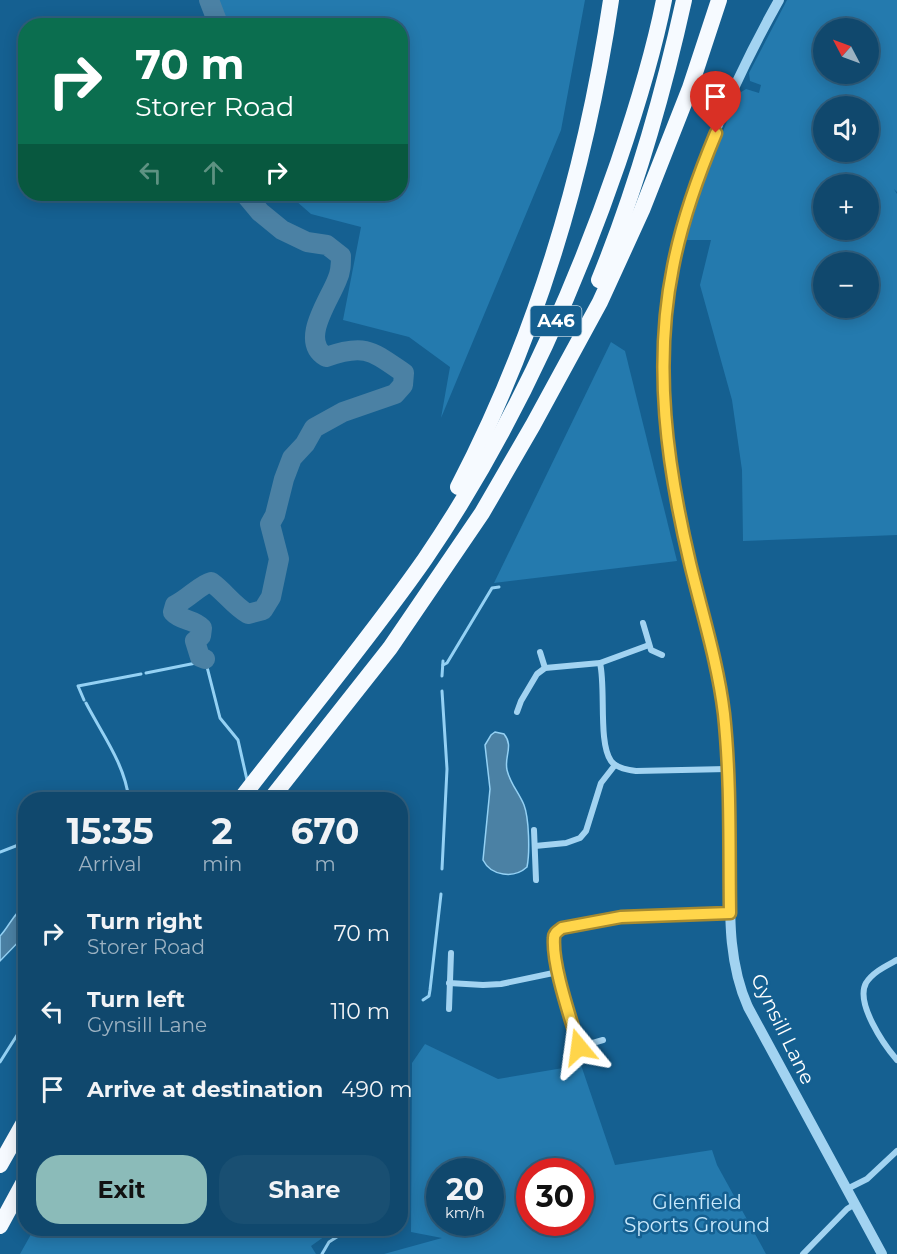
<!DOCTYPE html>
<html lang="en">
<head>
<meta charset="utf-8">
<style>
  body { margin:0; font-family:Montserrat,sans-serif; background:#194f72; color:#f1f3f6; height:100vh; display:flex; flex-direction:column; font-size:22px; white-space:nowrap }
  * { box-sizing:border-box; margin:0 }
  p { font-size:20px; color:#9cb2c2 }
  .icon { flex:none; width:33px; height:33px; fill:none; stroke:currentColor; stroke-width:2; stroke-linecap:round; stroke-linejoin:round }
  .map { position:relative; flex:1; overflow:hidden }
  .panel { position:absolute; left:18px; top:792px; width:390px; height:444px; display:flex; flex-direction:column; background:#10486d; border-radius:24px; box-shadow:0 3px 15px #0003,0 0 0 2px #306080 }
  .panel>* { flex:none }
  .hud { position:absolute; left:18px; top:18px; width:390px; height:183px; border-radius:24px; box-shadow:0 3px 15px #0003,0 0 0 2px #306080; background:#0b6e4f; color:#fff; overflow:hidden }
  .needle { width:39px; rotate:311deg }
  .buttons { position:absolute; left:813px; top:18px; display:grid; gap:12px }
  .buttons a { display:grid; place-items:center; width:66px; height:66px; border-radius:50%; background:#10486d; box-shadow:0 3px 15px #0003,0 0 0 2px #306080; font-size:30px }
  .speed { position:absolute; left:426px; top:1158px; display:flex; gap:12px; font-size:30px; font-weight:700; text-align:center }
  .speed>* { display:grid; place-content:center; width:78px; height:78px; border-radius:50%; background:#10486d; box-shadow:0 3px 15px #0003,0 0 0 2px #306080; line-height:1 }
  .speed small { font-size:15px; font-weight:400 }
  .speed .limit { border:9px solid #d22; background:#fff; color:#111 }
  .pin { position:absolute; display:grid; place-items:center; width:51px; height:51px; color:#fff; margin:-62px -26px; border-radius:50% 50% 50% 0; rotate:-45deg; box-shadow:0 0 6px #0007 }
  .pin .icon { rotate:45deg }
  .me { position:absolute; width:66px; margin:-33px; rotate:344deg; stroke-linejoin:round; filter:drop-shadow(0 0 4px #0008) }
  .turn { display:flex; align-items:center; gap:21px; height:126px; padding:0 18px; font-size:27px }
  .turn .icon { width:78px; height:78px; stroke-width:2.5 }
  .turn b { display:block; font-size:42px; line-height:51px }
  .lanes { display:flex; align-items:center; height:57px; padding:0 18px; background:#0003; justify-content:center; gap:30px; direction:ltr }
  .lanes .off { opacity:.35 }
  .eta { display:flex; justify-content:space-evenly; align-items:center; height:102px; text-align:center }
  .eta b { font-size:36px; font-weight:700; line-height:42px }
  .cta { display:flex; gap:12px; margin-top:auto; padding:12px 18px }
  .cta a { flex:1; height:69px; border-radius:24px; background:#8bbbb9; color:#111; font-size:24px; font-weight:700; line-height:69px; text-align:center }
  .cta a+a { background:#194f72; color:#f1f3f6 }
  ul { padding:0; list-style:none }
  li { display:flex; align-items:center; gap:18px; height:78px; padding:0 18px }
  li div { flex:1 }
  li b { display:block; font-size:22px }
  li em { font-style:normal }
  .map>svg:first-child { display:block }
</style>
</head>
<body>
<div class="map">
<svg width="897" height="1254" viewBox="0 0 897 1254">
  <rect width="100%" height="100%" fill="#156091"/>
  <!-- green -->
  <g fill="#247aae" fill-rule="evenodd">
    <path d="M209,0H585L561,130L441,418L450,367L409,337L343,320L361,227L311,214L288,194H400V26L220,25Z"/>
    <path d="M787,0H897V192L894,189L897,194V535L743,541L742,470L732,400L700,285L711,240H686L707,171L738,94L746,89L759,93L761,85L750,81L749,73ZM824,28H868V74H824ZM824,106H868V152H824ZM824,184H868V230H824ZM824,262H868V308H824Z"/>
    <path d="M611,342L625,351L677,561L494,583Z"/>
    <path d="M425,1044L498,1079L581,1065L615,1165L712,1150L717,1165L766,1254H384L442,1238L411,1232L412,1063ZM440,1172H490V1222H440ZM530,1172H580V1222H530Z"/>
    <path d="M34,1229V1228L335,1229L311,1246L316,1254H20Z"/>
  </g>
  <!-- water -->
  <g fill="#4b81a4" stroke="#94d1f4" stroke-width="1.5">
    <path d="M495,732L504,734C514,746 504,756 507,770C510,783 519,793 524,805C529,818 530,852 527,867C514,879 491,876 483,860L490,789L485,745L491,735Z"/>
    <path d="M25,907V935L0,961V936C9,927 14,912 25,907Z"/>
  </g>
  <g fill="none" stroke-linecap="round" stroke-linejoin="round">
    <!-- stream -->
    <g stroke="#94d1f4" stroke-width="3">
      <path d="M205,659L220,718L238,740L247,780"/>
      <path d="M443,665L447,663L492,588L499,587"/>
      <path d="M146,673L206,661"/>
      <path d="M442,676L443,661"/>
      <path d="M84,700L78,686L141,674"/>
      <path d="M86,703C102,734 125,764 129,800"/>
      <path d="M0,852L26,842"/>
      <path d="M442,869L447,769L442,691"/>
      <path d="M423,1000L429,996L430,990L441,894"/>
      <path d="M0,1062L26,1021"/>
      <path d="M322,1254L329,1242L351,1228"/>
    </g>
    <!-- river -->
    <g stroke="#4b81a4" stroke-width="20">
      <path d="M209,0L219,26"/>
      <path d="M205,659L200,657L195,641L201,636L202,628C194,619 181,621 173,612L175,605C188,599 201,584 211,582C225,592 233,605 248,614L263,610L271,597L279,559L270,524L275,515L284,479L292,458L305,444L314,428L343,412L395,394L403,385L404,373C372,351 365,343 326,357C299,341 329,301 337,280C341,272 341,264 341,256L327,245L307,242L282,230L260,212L245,194"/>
    </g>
    <!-- minor -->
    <g stroke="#a2d3f1" stroke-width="6">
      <path d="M643,623L651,650L662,655"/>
      <path d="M540,652L545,668"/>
      <path d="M600,663C606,688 598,743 611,761C616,768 628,770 636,771L727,769"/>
      <path d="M517,712L521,701L537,674L545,668L600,663L649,645"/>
      <path d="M534,830L536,880"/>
      <path d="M535,846L566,843L580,838L586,831L601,783L615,765"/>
      <path d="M897,960C886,966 873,972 866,983C855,1003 884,1045 897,1060"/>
      <path d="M449,983L483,985L501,984L558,972"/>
      <path d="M449,1009L451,953"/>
      <path d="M579,1047L558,972L554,937L556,931L562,928L621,917L730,913"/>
      <path d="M566,1056L579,1047L603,1040"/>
      <path d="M847,1189L867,1179L897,1151"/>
      <path d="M803,1254L847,1209L855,1204"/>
    </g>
    <!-- tertiary -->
    <path stroke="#a2d3f1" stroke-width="10" d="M779,0C733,82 693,173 673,266C658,339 662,416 675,489C688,564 715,637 724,713C730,761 729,810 730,859C730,909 727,960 748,1007L882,1254"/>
    <!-- trunk -->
    <g stroke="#f6faff" stroke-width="16">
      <path d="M599,280C636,189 663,95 684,0"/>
      <path d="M458,487C537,335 586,169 611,0"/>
      <path d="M240,800C302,719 367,642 425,559C508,437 570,303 618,163C636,110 653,56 664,0"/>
      <path d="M270,800L390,648L482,513L533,425L600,302L642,210L690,88L719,0"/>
      <path d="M0,1165L26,1119"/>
      <path d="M0,1226L26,1178"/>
    </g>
  </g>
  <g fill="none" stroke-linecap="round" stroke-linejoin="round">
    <!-- route casing -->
    <g stroke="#a68a30" stroke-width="15">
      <path id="route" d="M579,1047C571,1019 552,966 554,938C554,933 558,931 562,928L621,917L730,913C729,847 731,780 724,714C718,663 702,613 690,563C667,466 653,366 673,267C682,220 698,176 716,133"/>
    </g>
    <!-- route -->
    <use href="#route" stroke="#ffd54a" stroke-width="10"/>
  </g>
  <g text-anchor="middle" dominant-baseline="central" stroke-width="5" stroke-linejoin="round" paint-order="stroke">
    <!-- shield labels -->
    <rect fill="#156091" stroke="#b9cfde" stroke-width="1.5" x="530.5" y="306" width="51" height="30" rx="4.5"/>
    <g font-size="18" font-weight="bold" fill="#fff">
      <text x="556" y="321">A46</text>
    </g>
    <!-- street labels -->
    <g font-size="20" fill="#fff" stroke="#156091">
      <text transform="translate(783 1029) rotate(64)">Gynsill Lane</text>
    </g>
    <!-- park labels -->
    <g font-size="20" fill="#c9e9fc" stroke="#156091">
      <text x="697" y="1202">Glenfield<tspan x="697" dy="23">Sports Ground</tspan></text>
    </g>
  </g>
</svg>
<div class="buttons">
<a><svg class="needle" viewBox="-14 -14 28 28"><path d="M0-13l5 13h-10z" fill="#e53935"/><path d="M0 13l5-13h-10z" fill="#9cb2c2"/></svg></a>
<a><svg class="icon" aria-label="sound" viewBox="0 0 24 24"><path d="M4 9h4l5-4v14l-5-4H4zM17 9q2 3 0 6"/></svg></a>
<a>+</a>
<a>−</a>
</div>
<div class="speed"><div>20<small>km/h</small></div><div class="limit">30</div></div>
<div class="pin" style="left:716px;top:133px;background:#d93025"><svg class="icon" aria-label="arrive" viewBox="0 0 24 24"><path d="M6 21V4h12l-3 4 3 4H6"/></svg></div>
<svg class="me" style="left:579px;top:1047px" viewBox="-20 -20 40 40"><path d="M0-17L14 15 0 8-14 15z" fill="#ffd54a" stroke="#fff" stroke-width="4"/></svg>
<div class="hud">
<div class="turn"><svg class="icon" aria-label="right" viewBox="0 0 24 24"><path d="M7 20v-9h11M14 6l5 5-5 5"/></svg><div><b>70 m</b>Storer Road</div></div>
<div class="lanes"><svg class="icon off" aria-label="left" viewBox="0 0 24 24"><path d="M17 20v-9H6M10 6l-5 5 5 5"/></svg><svg class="icon off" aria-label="ahead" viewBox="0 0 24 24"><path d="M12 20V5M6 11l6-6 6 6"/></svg><svg class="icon" aria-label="right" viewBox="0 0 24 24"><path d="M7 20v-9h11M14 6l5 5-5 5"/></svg></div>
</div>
<section class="panel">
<div class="eta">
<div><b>15:35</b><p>Arrival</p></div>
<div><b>2</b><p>min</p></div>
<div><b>670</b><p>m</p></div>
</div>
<ul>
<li><svg class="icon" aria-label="right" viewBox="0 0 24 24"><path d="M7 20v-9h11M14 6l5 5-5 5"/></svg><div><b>Turn right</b><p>Storer Road</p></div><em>70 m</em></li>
<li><svg class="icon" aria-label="left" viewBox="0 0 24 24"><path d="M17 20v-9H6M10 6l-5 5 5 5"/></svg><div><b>Turn left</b><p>Gynsill Lane</p></div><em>110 m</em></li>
<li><svg class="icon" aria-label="arrive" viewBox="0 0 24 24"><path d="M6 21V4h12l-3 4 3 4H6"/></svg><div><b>Arrive at destination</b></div><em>490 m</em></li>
</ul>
<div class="cta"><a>Exit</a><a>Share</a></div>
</section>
</div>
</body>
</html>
